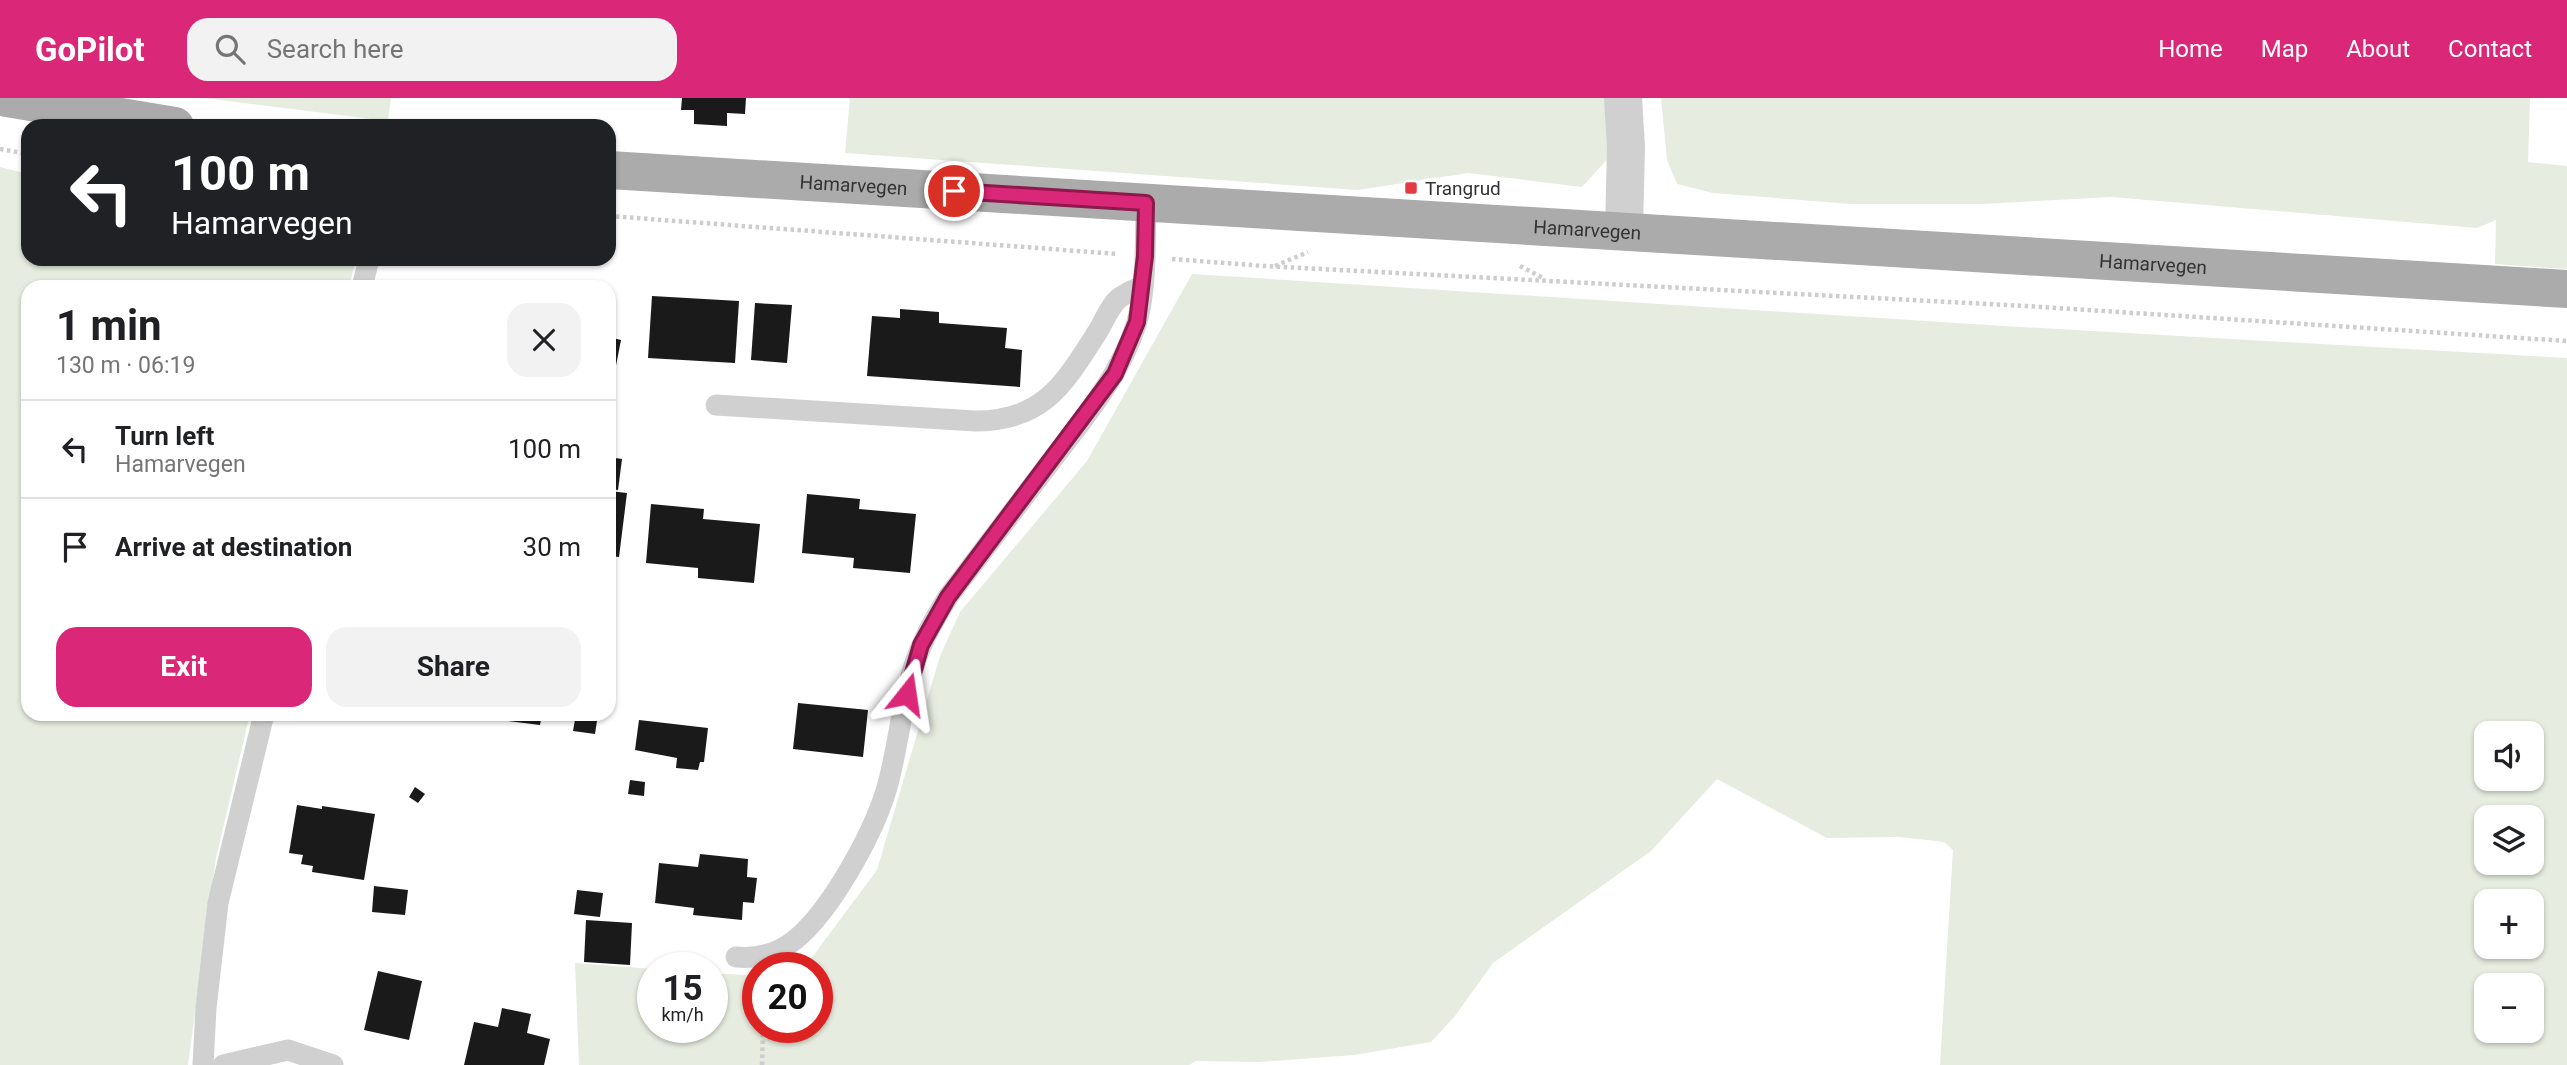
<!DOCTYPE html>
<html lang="en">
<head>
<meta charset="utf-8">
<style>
  body { margin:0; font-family:Roboto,sans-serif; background:#f2f2f2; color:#202124; height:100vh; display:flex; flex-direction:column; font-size:26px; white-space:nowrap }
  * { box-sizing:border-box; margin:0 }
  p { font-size:23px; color:#757577 }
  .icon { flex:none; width:38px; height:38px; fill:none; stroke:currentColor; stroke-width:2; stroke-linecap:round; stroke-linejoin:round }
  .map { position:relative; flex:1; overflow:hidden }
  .details { position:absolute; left:21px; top:182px; width:595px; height:441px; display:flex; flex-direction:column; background:#fff; border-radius:21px; box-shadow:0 2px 5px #0004 }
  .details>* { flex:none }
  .guide { position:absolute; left:21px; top:21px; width:595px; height:147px; border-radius:21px; box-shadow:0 2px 5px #0004; background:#202124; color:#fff; overflow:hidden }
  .tools { position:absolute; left:2474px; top:623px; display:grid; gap:14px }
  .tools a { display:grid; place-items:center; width:70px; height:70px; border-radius:14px; background:#fff; box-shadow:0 2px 5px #0004; font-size:35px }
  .speed { position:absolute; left:637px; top:854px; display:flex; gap:14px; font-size:35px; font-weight:700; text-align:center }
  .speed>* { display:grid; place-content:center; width:91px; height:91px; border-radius:50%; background:#fff; box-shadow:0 2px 5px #0004; line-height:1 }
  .speed small { font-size:18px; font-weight:400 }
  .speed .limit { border:10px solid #d22; background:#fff; color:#111 }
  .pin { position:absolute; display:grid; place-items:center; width:60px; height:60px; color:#fff; margin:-30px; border:4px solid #fff; border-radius:50%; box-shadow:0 2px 7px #0007 }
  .me { position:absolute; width:77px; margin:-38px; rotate:15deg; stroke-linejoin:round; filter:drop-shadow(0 0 5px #0008) }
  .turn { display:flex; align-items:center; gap:24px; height:147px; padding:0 35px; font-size:32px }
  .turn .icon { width:91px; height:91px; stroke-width:2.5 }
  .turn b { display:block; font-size:49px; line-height:60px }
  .round { display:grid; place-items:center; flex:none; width:74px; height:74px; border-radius:21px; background:#f2f2f2 }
  .summary { display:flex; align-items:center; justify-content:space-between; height:119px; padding:0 35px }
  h1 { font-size:42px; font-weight:700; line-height:52px }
  .button { display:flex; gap:14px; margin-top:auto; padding:14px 35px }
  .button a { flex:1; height:80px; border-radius:21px; background:#db2777; color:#fff; font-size:28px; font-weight:700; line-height:80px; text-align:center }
  .button a+a { background:#f2f2f2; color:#202124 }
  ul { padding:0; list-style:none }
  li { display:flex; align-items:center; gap:21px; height:98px; padding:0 35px; border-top:2px solid #e0e0e0 }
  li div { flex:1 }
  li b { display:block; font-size:26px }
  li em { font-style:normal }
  header { display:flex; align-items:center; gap:42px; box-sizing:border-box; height:98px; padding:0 35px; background:#db2777; color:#fff }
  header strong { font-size:33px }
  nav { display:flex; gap:38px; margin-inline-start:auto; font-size:24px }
  .search { width:490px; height:63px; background:#f2f2f2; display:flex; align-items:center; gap:18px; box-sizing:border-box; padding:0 24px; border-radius:21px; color:#757577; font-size:26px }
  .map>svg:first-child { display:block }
</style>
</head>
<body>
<header>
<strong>GoPilot</strong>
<div class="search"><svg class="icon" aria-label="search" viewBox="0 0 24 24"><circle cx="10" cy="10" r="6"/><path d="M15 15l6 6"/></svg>Search here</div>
<nav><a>Home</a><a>Map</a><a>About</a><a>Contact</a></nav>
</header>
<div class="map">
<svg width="2567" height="967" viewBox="0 0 2567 967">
  <rect width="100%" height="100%" fill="#fff"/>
  <!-- green -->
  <g fill="#e6ecdf" fill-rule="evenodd">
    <path d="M205,0H391L388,23Z"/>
    <path d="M850,0H1611L1614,54L1582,89L1468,75L1358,92L845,55Z"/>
    <path d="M1661,0H2530L2528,64L2567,68V171L2495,166L2496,122L2477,130L2112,99L1982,106H1851L1713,95L1677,86L1667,62Z"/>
    <path d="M0,69L28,76V161H356L349,189H28V616H250L216,760L188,967H0Z"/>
    <path d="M1192,176L2004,228L2567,260V967H1940L1953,752L1944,744L1899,739L1827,740L1717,681L1651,753L1493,865L1455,918L1431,944L1354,957L1259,964L1196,963L1189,967H579L575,865L653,871V929H712V875L758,878V929H817V870H804L877,772L940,558L960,514L1087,363ZM2487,635H2532V681H2487ZM2487,719H2532V765H2487ZM2487,803H2532V849H2487ZM2532,887V933H2487V887Z"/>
  </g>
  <!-- building -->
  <g fill="#1a1a1a">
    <path d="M682,0H746L745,16L727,15V28L694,26V12H681Z"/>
    <path d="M652,198L739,203L735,265L648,260Z"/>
    <path d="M755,205L792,207L787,265L751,262Z"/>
    <path d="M900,211L939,214V225L1007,230L1005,250L1022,252L1020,289L867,278L872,218L900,220Z"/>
    <path d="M609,239L621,242L610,298H609Z"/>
    <path d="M609,359L622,361L618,392L609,391Z"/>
    <path d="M609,393L627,395L619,459L609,458Z"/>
    <path d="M807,396L860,401L859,411L916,416L910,475L853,470L854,460L802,455Z"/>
    <path d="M651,406L704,411L703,421L760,426L754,485L698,480V470L646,465Z"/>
    <path d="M798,605L868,612L863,659L793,651Z"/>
    <path d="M509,616H542L540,627L508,623Z"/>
    <path d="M576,616H598L595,636L573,633Z"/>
    <path d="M639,622L708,630L704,664H700L698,672L676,670L677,660L635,652Z"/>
    <path d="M630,682L645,684L644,698L628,696Z"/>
    <path d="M415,689L425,696L418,705L409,699Z"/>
    <path d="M297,707L322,711V708L375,716L364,782L312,774L313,768L301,766L303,757L289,755Z"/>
    <path d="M700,756L748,761L747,779L757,780L754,805L743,804L742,822L693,817L694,810L655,805L659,765L698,769Z"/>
    <path d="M374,788L408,792L405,817L372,814Z"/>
    <path d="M577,792L603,795L600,819L574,816Z"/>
    <path d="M586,822L632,825L630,867L584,864Z"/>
    <path d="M378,873L422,883L409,942L364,932Z"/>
    <path d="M502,910L531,916L527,935L550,941L544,967H464L474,924L498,929Z"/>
  </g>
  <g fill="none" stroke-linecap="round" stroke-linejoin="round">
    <!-- path -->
    <g stroke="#cdcdcd" stroke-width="4.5" stroke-dasharray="3.5 3.5" stroke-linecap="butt">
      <path d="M0,51L28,56"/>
      <path d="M609,118L1118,156"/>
      <path d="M1172,161L1264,168L2026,208L2567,243"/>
      <path d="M1275,168L1308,154"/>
      <path d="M1520,168L1543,180"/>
      <path d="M762,967L763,929"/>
    </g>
    <!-- service -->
    <g stroke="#d0d0d0" stroke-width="21">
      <path d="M362,189L369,161"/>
      <path d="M716,307L975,323C1044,323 1064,286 1098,233C1104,223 1110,208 1118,201C1125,195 1134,192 1142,188"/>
      <path d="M736,859C758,861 779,855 796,841C831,812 871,739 885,696C898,655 900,612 913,571C921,544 934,522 948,499C983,453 1017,408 1052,362C1084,320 1119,279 1136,227C1147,192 1145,142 1146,105"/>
      <path d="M203,967L206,910L218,805L264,616"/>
      <path d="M223,967L288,952L333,967"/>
    </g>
    <!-- minor -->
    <path stroke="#d0d0d0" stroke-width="38" d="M1623,0L1626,49L1624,132"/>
    <!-- primary -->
    <g stroke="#ababab" stroke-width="38">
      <path d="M7,0L175,28"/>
      <path id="s1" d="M609,72L2567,191"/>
    </g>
  </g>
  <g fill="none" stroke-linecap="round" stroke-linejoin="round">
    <!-- route casing -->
    <g stroke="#8e194d" stroke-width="18">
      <path id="route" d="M907,596L921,547L948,499L1115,276L1137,224L1145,158L1146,105L954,93"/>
    </g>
    <!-- route -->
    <use href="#route" stroke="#db2777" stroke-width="12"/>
  </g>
  <!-- markers -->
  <rect fill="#e63946" stroke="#fff" stroke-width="2.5" x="1404" y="83" width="14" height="14" rx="3.5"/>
  <g text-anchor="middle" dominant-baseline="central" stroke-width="7" stroke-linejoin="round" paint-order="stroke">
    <!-- street labels -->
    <g font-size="19" fill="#333" stroke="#fff">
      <text stroke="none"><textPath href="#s1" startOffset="245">Hamarvegen</textPath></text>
      <text stroke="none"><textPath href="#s1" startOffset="980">Hamarvegen</textPath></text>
      <text stroke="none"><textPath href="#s1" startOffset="1547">Hamarvegen</textPath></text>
    </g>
    <!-- poi labels -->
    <g font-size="19" fill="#333" stroke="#fff" text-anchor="start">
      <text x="1425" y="90">Trangrud</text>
    </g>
  </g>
</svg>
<div class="tools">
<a><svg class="icon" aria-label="sound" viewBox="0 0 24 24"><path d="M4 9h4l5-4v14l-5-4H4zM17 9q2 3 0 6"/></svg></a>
<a><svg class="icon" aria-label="layers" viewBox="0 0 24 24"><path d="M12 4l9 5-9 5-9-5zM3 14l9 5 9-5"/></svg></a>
<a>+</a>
<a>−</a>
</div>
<div class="speed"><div>15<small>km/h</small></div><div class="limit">20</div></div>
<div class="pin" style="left:954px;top:93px;background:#d93025"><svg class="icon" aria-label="arrive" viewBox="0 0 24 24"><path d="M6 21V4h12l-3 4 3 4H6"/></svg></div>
<svg class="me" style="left:907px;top:596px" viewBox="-20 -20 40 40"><path d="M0-17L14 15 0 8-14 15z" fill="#db2777" stroke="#fff" stroke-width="4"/></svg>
<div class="guide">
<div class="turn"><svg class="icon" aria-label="left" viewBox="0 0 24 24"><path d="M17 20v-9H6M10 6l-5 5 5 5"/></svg><div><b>100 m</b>Hamarvegen</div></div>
</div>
<section class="details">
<div class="summary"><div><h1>1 min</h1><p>130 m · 06:19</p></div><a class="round"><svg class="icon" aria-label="close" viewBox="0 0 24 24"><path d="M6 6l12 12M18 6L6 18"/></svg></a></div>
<ul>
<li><svg class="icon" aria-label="left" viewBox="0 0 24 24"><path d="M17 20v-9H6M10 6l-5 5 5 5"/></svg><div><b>Turn left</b><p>Hamarvegen</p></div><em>100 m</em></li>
<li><svg class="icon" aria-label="arrive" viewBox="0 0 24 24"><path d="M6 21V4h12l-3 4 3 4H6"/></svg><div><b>Arrive at destination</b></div><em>30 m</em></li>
</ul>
<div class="button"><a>Exit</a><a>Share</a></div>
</section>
</div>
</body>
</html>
